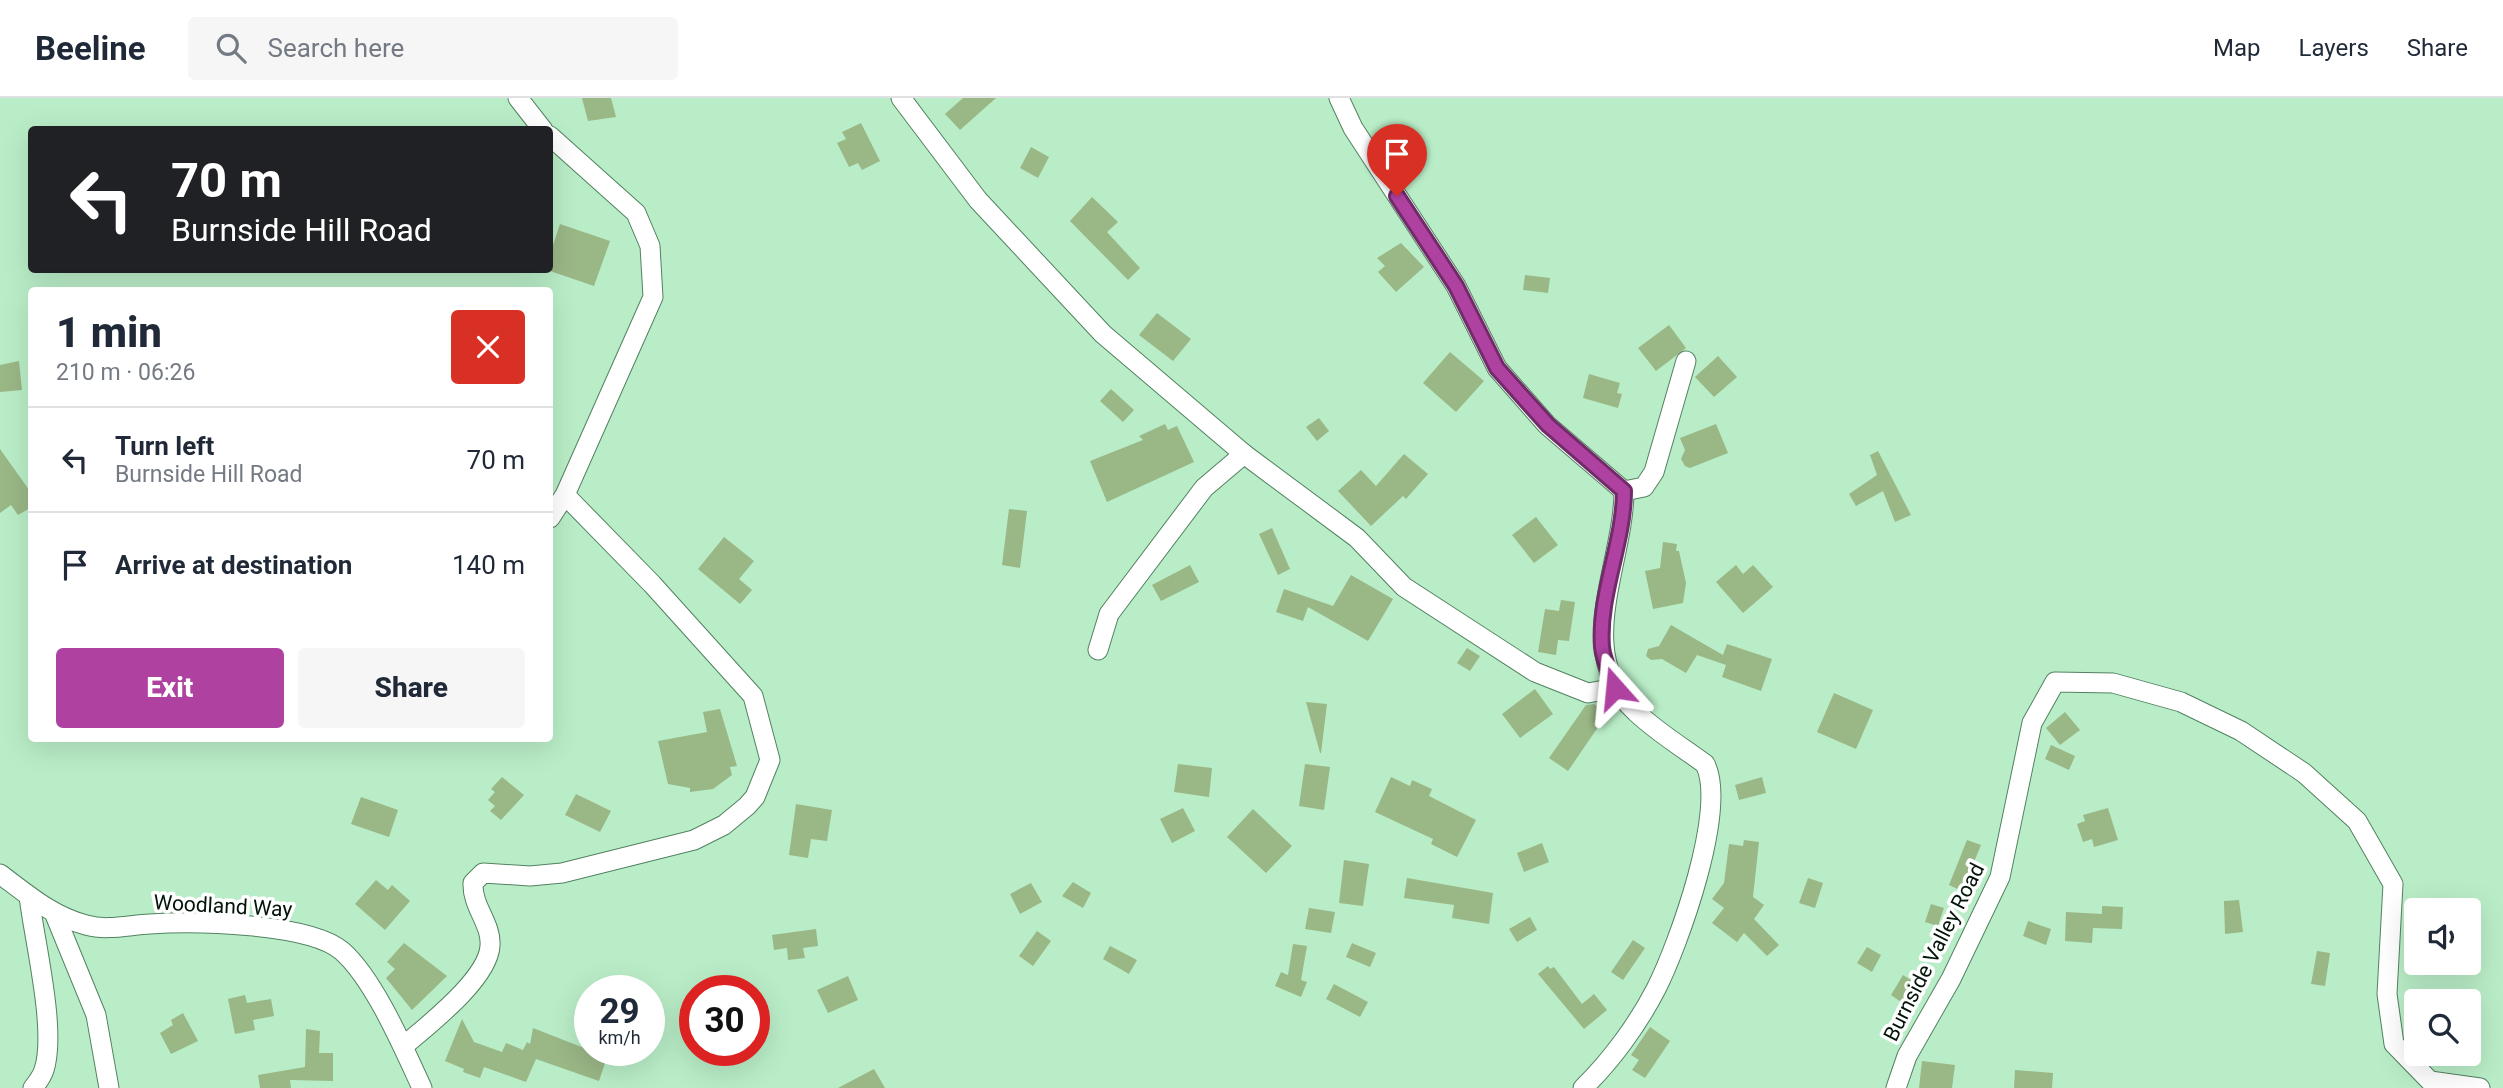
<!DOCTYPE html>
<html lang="en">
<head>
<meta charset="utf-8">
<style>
  body { margin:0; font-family:Roboto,sans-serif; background:#f6f6f7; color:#1f2937; height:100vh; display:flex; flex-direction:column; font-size:26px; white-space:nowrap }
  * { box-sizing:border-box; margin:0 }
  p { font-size:23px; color:#747a83 }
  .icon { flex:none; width:38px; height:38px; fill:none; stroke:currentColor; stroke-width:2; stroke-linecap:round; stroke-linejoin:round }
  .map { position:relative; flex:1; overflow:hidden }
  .sheet { position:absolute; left:28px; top:189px; width:525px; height:455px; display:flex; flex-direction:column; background:#fff; border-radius:7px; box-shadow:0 7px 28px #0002 }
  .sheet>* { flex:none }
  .top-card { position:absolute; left:28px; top:28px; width:525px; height:147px; border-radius:7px; box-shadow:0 7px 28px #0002; background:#202124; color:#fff; overflow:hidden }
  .buttons { position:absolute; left:2404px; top:800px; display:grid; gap:14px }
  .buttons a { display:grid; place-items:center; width:77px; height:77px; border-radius:7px; background:#fff; box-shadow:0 7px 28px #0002; font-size:35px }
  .speed { position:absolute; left:574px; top:877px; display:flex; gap:14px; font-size:35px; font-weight:700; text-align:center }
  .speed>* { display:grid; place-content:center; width:91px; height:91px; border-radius:50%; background:#fff; box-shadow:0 7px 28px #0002; line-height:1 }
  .speed small { font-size:18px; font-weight:400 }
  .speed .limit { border:10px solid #d22; background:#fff; color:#111 }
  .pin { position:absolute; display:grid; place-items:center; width:60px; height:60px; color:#fff; margin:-72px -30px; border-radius:50% 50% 50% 0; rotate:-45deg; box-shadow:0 0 7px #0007 }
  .pin .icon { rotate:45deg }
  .me { position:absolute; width:77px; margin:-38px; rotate:342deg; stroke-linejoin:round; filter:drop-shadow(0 0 5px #0008) }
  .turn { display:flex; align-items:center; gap:24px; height:147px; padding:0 28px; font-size:32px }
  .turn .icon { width:91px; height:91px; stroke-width:2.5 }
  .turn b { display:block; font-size:49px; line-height:60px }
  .round { display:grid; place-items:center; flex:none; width:74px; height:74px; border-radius:7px; background:#f6f6f7 }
  .head { display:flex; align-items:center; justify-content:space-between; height:119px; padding:0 28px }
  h1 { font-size:42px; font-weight:800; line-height:52px }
  .primary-button { display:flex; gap:14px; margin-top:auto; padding:14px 28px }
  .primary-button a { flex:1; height:80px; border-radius:7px; background:#af42a1; color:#fff; font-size:28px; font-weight:800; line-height:80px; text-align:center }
  .primary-button a+a { background:#f6f6f7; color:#1f2937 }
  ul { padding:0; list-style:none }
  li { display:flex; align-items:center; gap:21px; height:105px; padding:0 28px; border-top:2px solid #e0e1e3 }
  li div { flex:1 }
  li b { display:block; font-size:26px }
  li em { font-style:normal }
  header { display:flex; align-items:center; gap:42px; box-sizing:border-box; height:98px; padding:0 35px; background:#fff; border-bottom:2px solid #e0e1e3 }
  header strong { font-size:33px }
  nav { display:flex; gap:38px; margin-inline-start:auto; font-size:24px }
  .search { width:490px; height:63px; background:#f6f6f7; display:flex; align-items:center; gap:18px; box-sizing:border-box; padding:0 24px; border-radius:7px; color:#747a83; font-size:26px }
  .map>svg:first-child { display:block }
</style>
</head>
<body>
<header>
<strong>Beeline</strong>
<div class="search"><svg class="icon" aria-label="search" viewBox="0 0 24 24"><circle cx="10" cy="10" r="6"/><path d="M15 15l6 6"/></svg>Search here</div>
<nav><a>Map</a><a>Layers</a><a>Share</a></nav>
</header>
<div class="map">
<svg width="2503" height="990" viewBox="0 0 2503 990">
  <rect width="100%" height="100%" fill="#b9edc7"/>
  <!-- building -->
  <g fill="#9ab786">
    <path d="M582,0H611L616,19L588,23Z"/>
    <path d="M963,0H996L960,32L945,16Z"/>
    <path d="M861,25L880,63L862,72L858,65L849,69L837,45L846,41L842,34Z"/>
    <path d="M1031,49L1049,59L1038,80L1020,70Z"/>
    <path d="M1092,99L1118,124L1107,134L1140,170L1128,182L1070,123Z"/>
    <path d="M560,126L610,143L594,188L550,173V156Z"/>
    <path d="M1401,145L1424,169L1396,194L1378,174L1385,168L1377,160Z"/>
    <path d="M1525,177L1550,180L1548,195L1523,192Z"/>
    <path d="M1157,215L1191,241L1173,263L1139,237Z"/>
    <path d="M1669,227L1686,250L1656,273L1638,250Z"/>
    <path d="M1450,254L1484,283L1456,314L1423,285Z"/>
    <path d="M1718,258L1737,279L1714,299L1695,279Z"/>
    <path d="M19,263L22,292L0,294V267Z"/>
    <path d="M1589,276L1620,285L1617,295L1622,296L1618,310L1583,300Z"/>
    <path d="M1111,291L1134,312L1123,324L1100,303Z"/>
    <path d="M1319,320L1329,333L1317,343L1306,329Z"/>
    <path d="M1165,326L1168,332L1177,328L1194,364L1107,404L1090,363L1143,342L1139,338Z"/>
    <path d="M1716,326L1728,355L1690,370L1685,368L1681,361L1685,352L1680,340Z"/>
    <path d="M0,351L32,396V409L18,417L11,407L0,415Z"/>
    <path d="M1878,353L1911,417L1895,424L1883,393L1856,408L1849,396L1877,377L1870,357Z"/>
    <path d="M1404,356L1428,376L1406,401L1403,398L1371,428L1338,393L1361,372L1376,388Z"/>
    <path d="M1009,411L1027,413L1020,470L1002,467Z"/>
    <path d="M1536,419L1558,447L1534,465L1512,437Z"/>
    <path d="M1272,430L1290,471L1278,477L1259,436Z"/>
    <path d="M724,439L754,463L739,481L752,492L740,506L698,471Z"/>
    <path d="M1663,444L1677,446L1676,453H1679L1686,485L1683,505L1653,511L1645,473L1660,470Z"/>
    <path d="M1190,467L1199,484L1161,503L1152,487Z"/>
    <path d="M1736,467L1743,476L1753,467L1773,489L1743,515L1716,484Z"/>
    <path d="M1351,477L1393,501L1368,543L1308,509L1303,523L1276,514L1284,491L1333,508Z"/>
    <path d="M1561,502L1575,504L1569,543L1558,542L1556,557L1538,554L1545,511L1559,513Z"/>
    <path d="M1671,527L1723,557L1727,546L1772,561L1761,593L1722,579L1726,567L1697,557L1686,575L1662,561L1651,562L1646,558L1648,551L1659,548Z"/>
    <path d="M1467,550L1480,558L1470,573L1457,565Z"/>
    <path d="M1535,591L1553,616L1520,640L1502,616Z"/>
    <path d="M1834,595L1873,612L1856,651L1817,634Z"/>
    <path d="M1306,604L1327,606L1321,655H1320Z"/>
    <path d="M1594,606L1607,616L1568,673L1549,660L1586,607Z"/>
    <path d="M720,611L737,668L730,669L732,677L713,691L690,694V690L668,686L658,643L707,634L703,614Z"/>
    <path d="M2065,614L2080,632L2060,647L2046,630Z"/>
    <path d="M2051,647L2075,658L2069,672L2045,661Z"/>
    <path d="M1178,666L1212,670L1209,699L1174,694Z"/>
    <path d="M1305,666L1330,669L1324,712L1299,708Z"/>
    <path d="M502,679L524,697L501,722L490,713L495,708L488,702L495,694L491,691Z"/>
    <path d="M1391,679L1410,688L1412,682L1432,691L1429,698L1476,722L1457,759L1431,746L1433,741L1375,714Z"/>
    <path d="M1762,679L1766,695L1739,702L1735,687Z"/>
    <path d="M576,696L611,713L600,734L565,717Z"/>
    <path d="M361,699L398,712L389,739L351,726Z"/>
    <path d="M796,706L832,712L827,743L811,741L808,760L789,757Z"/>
    <path d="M1183,710L1195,733L1172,745L1160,721Z"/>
    <path d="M2108,710L2118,742L2094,749L2092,741L2083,744L2077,726L2085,723L2083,717Z"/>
    <path d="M1253,711L1292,748L1266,775L1227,739Z"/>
    <path d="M1744,742L1759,744L1753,799L1764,807L1754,821L1779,847L1767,858L1744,835L1737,844L1712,825L1724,810L1712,801L1724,785L1729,746L1743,748Z"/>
    <path d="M1967,742L1981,747L1962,793L1949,787Z"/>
    <path d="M1542,745L1549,764L1524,774L1517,755Z"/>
    <path d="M1344,762L1369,766L1363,808L1339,805Z"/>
    <path d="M1407,780L1493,795L1489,826L1452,820L1454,807L1404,800Z"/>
    <path d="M1808,780L1823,785L1815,810L1799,805Z"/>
    <path d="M376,782L388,792L392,787L410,803L385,832L355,806Z"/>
    <path d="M1073,784L1091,795L1083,810L1062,798Z"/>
    <path d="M1031,785L1042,804L1020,816L1010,796Z"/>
    <path d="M2239,802L2243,834L2225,836L2224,803Z"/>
    <path d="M1931,806L1944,810L1938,828L1925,824Z"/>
    <path d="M2102,808L2123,809L2122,831L2093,830L2092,845L2065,843L2066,814L2102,816Z"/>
    <path d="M1309,810L1335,814L1331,835L1305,831Z"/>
    <path d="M1530,819L1537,832L1517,844L1509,831Z"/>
    <path d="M2028,823L2051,831L2046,847L2023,838Z"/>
    <path d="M816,831L818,848L803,850L805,860L788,862L787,850L774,852L772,837Z"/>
    <path d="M1037,833L1051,843L1033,868L1019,858Z"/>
    <path d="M1633,842L1645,850L1623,882L1611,874Z"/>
    <path d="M404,845L447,878L412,912L386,880L395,871L387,864Z"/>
    <path d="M1352,845L1376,855L1370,869L1346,859Z"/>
    <path d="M1293,846L1307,848L1301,882L1307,884L1301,899L1275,888L1281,874L1288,877Z"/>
    <path d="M1110,848L1137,862L1129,876L1103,861Z"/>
    <path d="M1867,849L1881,857L1872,874L1857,865Z"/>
    <path d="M2317,853L2330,855L2325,888L2311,886Z"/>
    <path d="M1548,868L1550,871L1554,869L1582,906L1594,896L1607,912L1584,931L1538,876Z"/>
    <path d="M1903,877L1917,886L1904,906L1891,897Z"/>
    <path d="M848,878L858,902L828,915L817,892Z"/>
    <path d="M1334,886L1368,904L1360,919L1326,901Z"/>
    <path d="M245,897L247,905L271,901L274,918L253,922L255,932L235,936L228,901Z"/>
    <path d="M183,915L198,943L171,956L160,935L173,927L171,922Z"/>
    <path d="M462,921L474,944L502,954L506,945L523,952L527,944L530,946L533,930L607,959L599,983L536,961L526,984L484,969L480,980L463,974L464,971L445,963Z"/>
    <path d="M1650,929L1670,943L1645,980L1632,972L1639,962L1631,957Z"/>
    <path d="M306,931L320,933L319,955H333V983L290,982L291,990H260L258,977L305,969Z"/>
    <path d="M1922,963L1955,967L1952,990H1919Z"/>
    <path d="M874,971L885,990H838Z"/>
    <path d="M2015,972L2053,975L2052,990H2014Z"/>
  </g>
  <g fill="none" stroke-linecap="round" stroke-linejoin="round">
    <!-- minor casing -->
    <g stroke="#528260" stroke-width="21">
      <g id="minor">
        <path d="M518,0L543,32"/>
        <path d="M901,0L978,102L1103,236L1244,356L1357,440L1404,489L1535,574L1588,595L1615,590"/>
        <path d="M1339,0L1353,30L1456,188L1497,270L1547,327L1624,393C1624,466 1571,555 1636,614C1657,634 1682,649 1705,666C1728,710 1678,848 1656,891C1638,926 1611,963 1583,990"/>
        <path d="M550,38L636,115L650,148L653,199L565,397L550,420"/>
        <path d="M1624,393L1644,389L1654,374L1686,263"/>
        <path d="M1098,552L1109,516L1204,390L1244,356"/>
        <path d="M0,776C28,797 52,818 86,827C107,833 129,827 150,826C194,823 309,825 342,853C374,881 404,951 422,990"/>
        <path d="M29,798C34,842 57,932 44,972C42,978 37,985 33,990"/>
        <path d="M55,817L96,917L109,990"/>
        <path d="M405,947C428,927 488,881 490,848C492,826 472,809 473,785L483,775L530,778L562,775L694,742L724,727L747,708L755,699L770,662L753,598L652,486L565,397"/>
        <path d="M1896,990L1907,958L1951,881L2000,779L2032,625L2055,584L2113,585L2181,604L2241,633L2304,675L2357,723L2393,786L2387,896L2394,946L2430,983L2480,990"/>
      </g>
    </g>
    <!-- minor -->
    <use href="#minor" stroke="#fff" stroke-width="19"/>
  </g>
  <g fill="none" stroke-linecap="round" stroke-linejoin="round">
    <!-- route casing -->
    <g stroke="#722b69" stroke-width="18">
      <path id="route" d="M1397,98L1456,188L1497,270L1548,327L1624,393C1624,445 1598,497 1602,549C1603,562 1611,578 1615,590"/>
    </g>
    <!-- route -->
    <use href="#route" stroke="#af42a1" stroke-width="12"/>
  </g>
  <g text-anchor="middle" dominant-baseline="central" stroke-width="7" stroke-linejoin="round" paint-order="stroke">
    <!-- street labels -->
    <g font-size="21" fill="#031509" stroke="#fff">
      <text transform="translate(223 808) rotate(3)">Woodland Way</text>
      <text transform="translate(1934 854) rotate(-63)">Burnside Valley Road</text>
    </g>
  </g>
</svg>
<div class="buttons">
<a><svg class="icon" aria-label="sound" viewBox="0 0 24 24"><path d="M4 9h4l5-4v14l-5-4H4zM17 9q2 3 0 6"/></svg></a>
<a><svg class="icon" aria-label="search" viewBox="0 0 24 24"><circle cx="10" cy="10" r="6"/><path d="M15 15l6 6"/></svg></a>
</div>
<div class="speed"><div>29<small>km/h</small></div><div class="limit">30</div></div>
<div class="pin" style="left:1397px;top:98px;background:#d93025"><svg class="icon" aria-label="arrive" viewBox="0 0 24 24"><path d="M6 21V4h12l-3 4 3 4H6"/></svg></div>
<svg class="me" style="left:1615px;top:590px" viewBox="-20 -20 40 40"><path d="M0-17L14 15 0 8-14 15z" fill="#af42a1" stroke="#fff" stroke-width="4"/></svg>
<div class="top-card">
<div class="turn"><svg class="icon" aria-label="left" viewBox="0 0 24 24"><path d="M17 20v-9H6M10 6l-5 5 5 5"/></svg><div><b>70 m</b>Burnside Hill Road</div></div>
</div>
<section class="sheet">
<div class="head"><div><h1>1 min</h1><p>210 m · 06:26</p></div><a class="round" style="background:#d93025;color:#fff"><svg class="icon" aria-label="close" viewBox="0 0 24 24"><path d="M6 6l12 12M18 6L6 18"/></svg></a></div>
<ul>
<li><svg class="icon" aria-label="left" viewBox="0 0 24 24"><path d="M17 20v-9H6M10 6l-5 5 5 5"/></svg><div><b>Turn left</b><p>Burnside Hill Road</p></div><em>70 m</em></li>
<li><svg class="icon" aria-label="arrive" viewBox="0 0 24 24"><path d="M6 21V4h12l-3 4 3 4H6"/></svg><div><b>Arrive at destination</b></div><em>140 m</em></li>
</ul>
<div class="primary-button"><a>Exit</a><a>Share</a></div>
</section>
</div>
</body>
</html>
